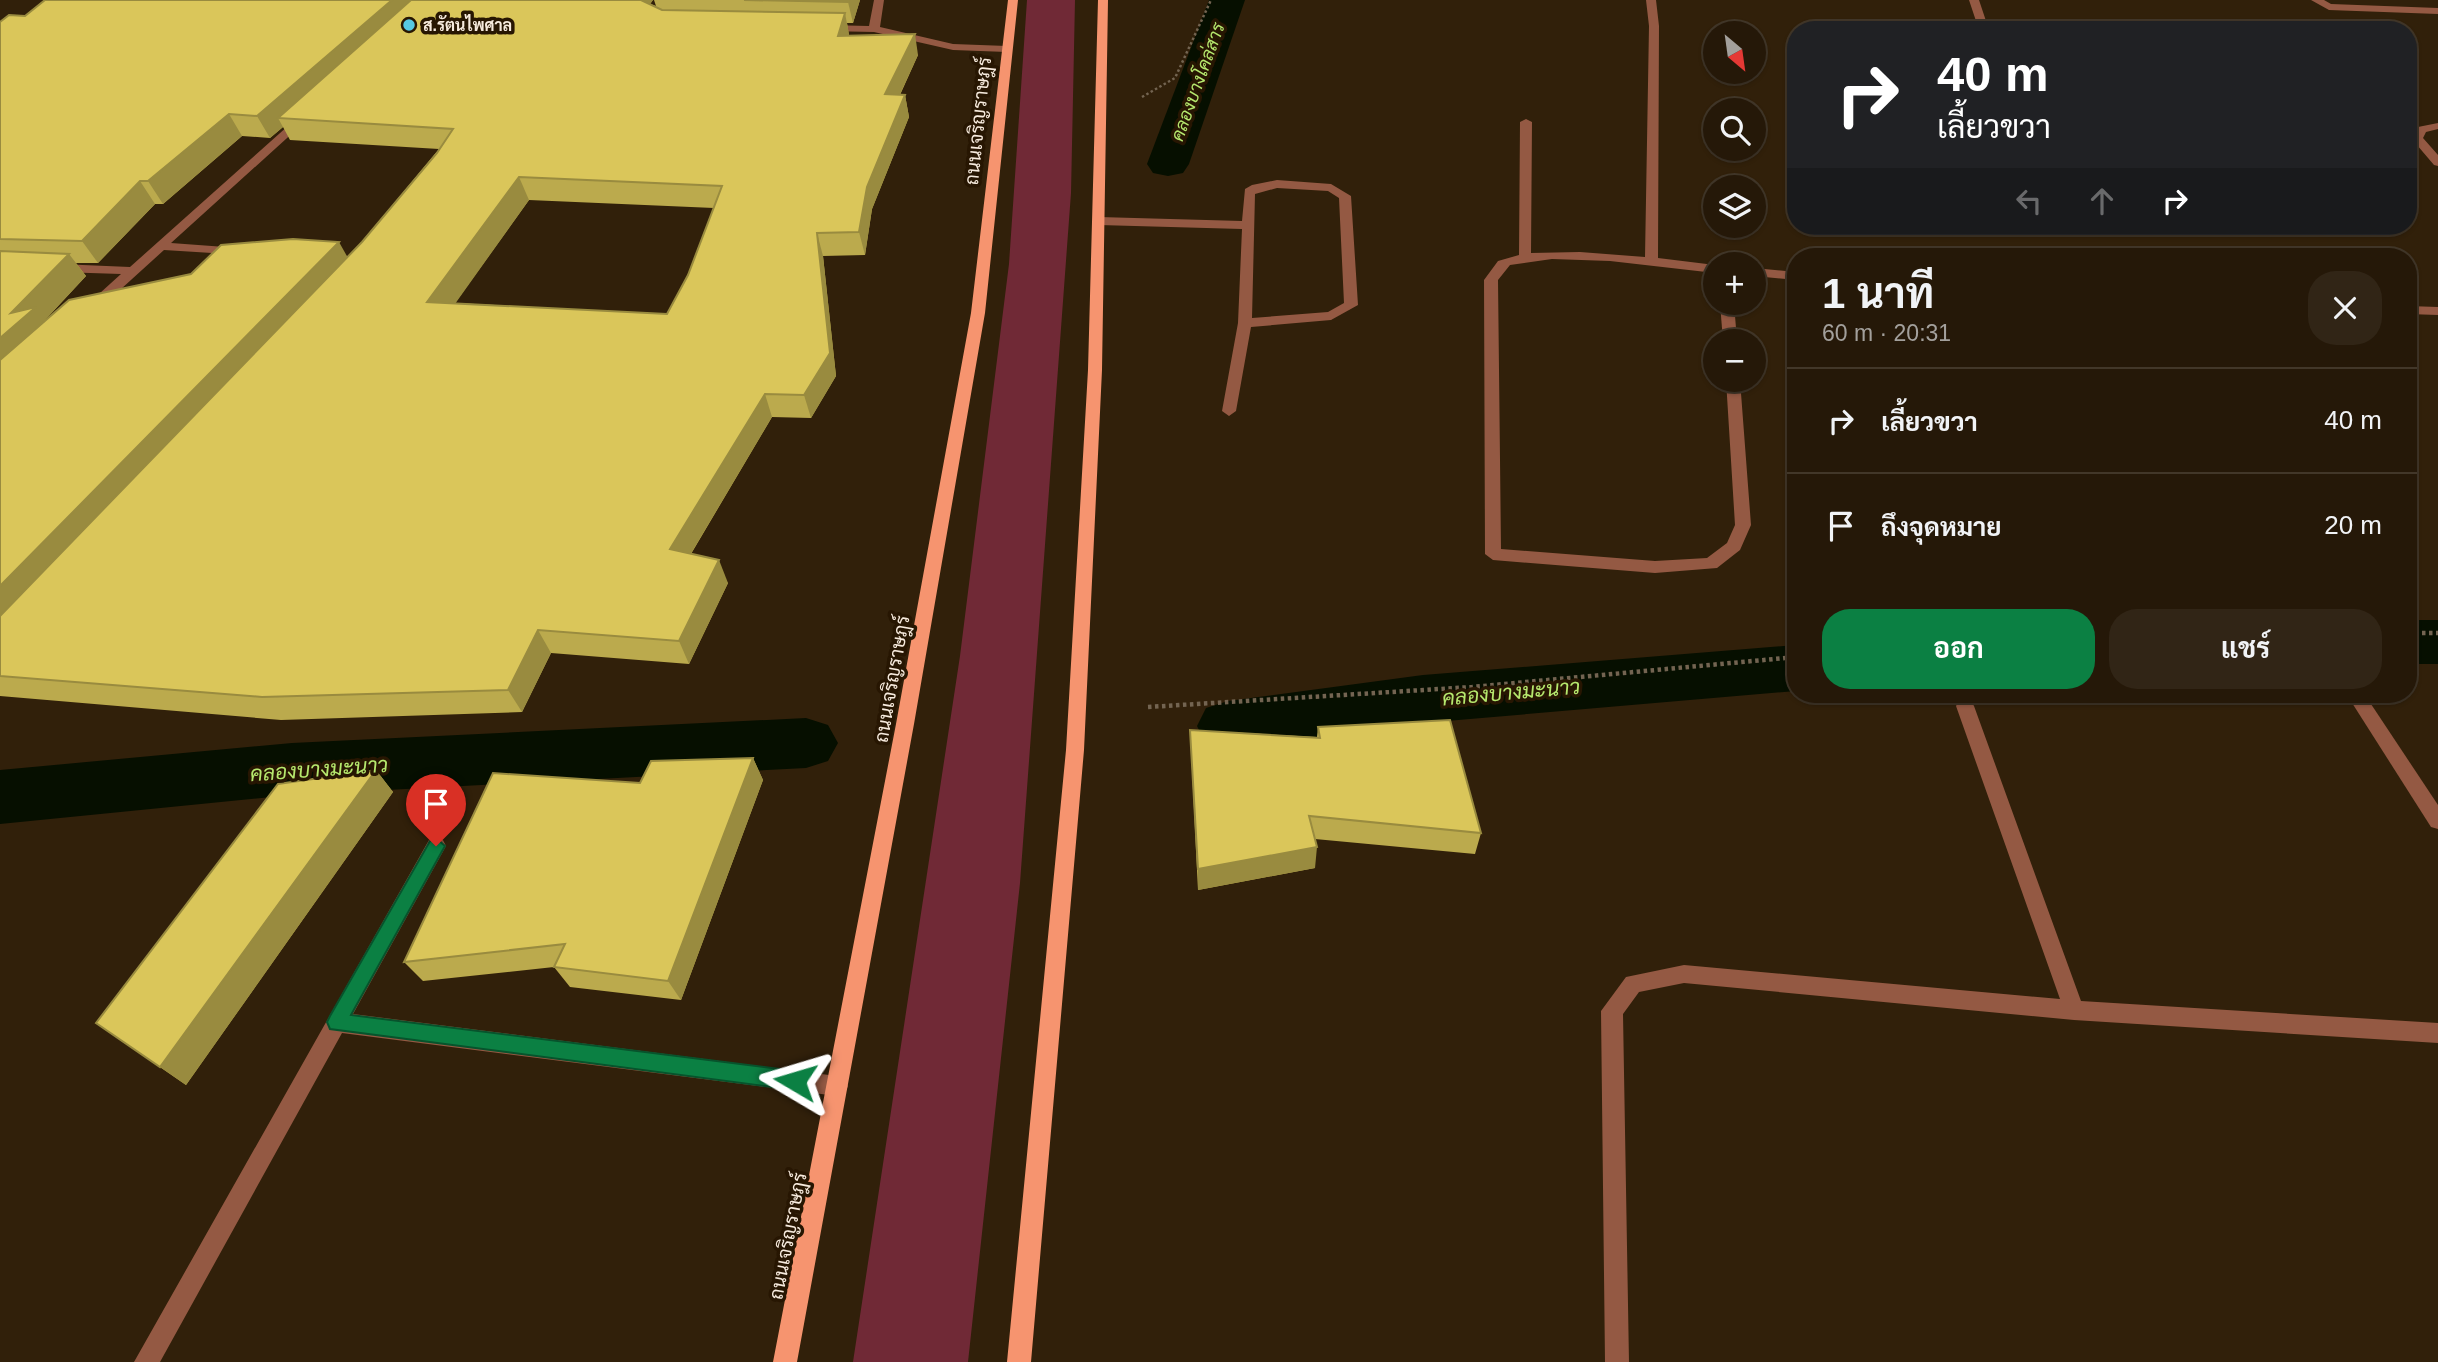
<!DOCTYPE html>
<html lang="th">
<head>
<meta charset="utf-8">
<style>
  body { margin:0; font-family:Helvetica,Sarabun,sans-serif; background:#312516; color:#f1f3f6; height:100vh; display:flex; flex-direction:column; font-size:26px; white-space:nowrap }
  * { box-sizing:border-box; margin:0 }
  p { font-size:23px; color:#a3a09c }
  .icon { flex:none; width:38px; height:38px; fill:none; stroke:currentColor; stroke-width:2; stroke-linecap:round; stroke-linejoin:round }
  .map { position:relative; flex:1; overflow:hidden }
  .details { position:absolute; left:1787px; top:248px; width:630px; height:455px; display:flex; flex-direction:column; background:#251808; border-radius:28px; box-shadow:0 2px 5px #0004,0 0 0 2px #423729 }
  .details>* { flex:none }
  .guide { position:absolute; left:1787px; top:21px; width:630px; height:214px; border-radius:28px; box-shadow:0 2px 5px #0004,0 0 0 2px #423729; background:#202124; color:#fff; overflow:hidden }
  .needle { width:46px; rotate:151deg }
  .controls { position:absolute; left:1703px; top:21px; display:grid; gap:14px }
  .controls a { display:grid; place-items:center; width:63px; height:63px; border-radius:50%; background:#251808; box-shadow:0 2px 5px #0004,0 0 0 2px #423729; font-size:35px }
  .pin { position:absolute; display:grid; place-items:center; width:60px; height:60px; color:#fff; margin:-72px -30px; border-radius:50% 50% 50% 0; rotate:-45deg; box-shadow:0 0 7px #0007 }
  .pin .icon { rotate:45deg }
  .me { position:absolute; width:77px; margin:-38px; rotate:277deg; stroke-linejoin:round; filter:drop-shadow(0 0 5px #0008) }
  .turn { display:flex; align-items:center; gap:24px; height:147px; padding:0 35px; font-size:32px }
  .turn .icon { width:91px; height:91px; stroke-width:2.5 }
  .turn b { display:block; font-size:49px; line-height:60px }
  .lanes { display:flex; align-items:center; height:66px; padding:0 35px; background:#0003; justify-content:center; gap:35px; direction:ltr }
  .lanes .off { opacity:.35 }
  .round { display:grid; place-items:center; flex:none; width:74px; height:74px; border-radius:28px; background:#312516 }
  .overview { display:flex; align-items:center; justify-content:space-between; height:119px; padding:0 35px }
  h1 { font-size:42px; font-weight:700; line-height:52px }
  .primary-button { display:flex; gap:14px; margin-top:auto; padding:14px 35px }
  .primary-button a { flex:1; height:80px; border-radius:28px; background:#0b8043; color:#fff; font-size:28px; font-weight:700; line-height:80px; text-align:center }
  .primary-button a+a { background:#312516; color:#f1f3f6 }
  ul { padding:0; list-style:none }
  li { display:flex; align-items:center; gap:21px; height:105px; padding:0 35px; border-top:2px solid #423729 }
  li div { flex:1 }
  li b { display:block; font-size:26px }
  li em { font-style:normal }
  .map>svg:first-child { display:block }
</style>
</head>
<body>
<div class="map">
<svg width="2438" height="1362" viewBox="0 0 2438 1362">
  <rect width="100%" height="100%" fill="#31200a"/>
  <!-- green -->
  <path fill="#702936" d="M1027,0H1075L1071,193L1020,883L968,1362H853L960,656L1009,264Z"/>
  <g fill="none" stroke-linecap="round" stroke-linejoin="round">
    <!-- canal -->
    <g fill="#060f00" fill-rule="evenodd">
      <path d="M1209,0H1245L1189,164L1183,173L1168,176L1153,173L1147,164Z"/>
      <rect x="2408" y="620" width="30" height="44"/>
      <path d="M1796,645V691L1423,723L1228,751L1206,744L1197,726L1206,708L1228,701L1423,675Z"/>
      <path d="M806,718L828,725L838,743L828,761L806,768L292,795L0,824V770L292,743Z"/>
    </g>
    <!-- path-far1 -->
    <path stroke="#736451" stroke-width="2.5" stroke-dasharray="2.5 2.5" stroke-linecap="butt" d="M1142,97L1175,78L1211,0"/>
    <!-- path -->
    <g stroke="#736451" stroke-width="4.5" stroke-dasharray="3.5 3.5" stroke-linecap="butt">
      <path d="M2408,633H2438"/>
      <path d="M1148,707L1472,687L1796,657"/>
    </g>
    <!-- lane -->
    <g fill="#945943" fill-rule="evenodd">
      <path d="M874,0H884L880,27L953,44L1007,46L1012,49L1007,52L953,50L874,32L826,31L821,28L826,25L869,26Z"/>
      <path d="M1969,0H1979L1989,30H1979Z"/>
      <path d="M1277,180L1331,184L1351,196L1358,305L1331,320L1251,327L1236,411L1229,416L1222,411L1238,323L1242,229L1099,225L1093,221L1099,217L1242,221L1245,189L1252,185ZM1277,188L1328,191L1339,198L1344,303L1328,312L1252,318L1255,194Z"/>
    </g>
    <!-- street -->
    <g fill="#945943" fill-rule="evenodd">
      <path d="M1646,0H1656L1659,26L1658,258L1715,265V273L1610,261L1552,259L1510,265L1498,280L1501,549L1655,561L1707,558L1727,543L1735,525L1726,380H1740L1751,525L1740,550L1717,568L1655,573L1493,560L1485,554L1484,280L1498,261L1519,255L1520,122L1526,119L1532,122L1531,253L1580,252L1645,257L1649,26Z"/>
      <path d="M2311,0H2324L2331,4L2438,8V14L2329,10Z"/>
      <path d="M298,117L308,119L171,243L239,248L245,252L244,255L164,250L99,309L94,310L87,306L89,303L121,274L59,272L52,268L59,264L130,267Z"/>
      <path d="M2438,123V129L2426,132L2423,138L2438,155V166L2434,165L2411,138L2418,127Z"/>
      <path d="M1754,268L1796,272V280L1754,276Z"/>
      <path d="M1720,303H1734L1737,341H1723Z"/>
      <path d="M2408,306L2438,307V315L2408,314Z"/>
      <path d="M2347,695H2365L2438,805V829L2431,827Z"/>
      <path d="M1965,699L1971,701L1974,706L2081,1001L2438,1023V1043L2074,1020L1684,983L1639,992L1623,1014L1629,1362H1605L1601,1011L1626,977L1684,965L2060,999L1956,706L1959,701Z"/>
      <path d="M436,838L443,840L446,846L353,1014L837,1076L845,1079L848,1086L845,1093L837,1096L342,1033L160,1362H134L429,840Z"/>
    </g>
    <!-- primary -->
    <g fill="#f6946f" fill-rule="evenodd">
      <path d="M1008,0H1018L985,313L914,724L797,1362H773L896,724L971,313Z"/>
      <path d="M1098,0H1108L1102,370L1084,750L1031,1362H1007L1066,750L1088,370Z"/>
    </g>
  </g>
  <!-- wall -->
  <g fill="#bbaa4d" fill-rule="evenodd">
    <path d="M45,0H653L650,4L656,6L654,0H860L853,23H847L849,36L918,55L900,95H905L909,117L872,209L865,255L823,256L836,376L811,418L772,417L691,554L728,583L689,664L551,653L522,712L281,720L0,696V22L25,16ZM283,127L290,140L439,149L362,242L348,257L46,320V319L86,276L76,263H98L155,204H163L242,136L270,138ZM529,200L714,208L688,275L667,314L455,303Z"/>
    <path d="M1318,727L1481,833L1475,854L1315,839V868L1198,890L1190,730L1317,737Z"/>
    <path d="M753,758L763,780L681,1000L570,987L554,967L423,981L404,962Z"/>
    <path d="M376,770L393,792L186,1085L96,1023Z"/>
  </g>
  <!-- shaded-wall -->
  <g fill="#998b3f">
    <path d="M392,0H425L278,118L283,127L270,138L257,116Z"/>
    <path d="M635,0H653L640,18Z"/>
    <path d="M849,0H860L853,23L848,2Z"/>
    <path d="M845,13L849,34L842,58L838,36Z"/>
    <path d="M915,34L918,55L890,116L885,94Z"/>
    <path d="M905,95L909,117L872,209L865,255L859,232L867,187Z"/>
    <path d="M229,114L242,136L163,204L148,181Z"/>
    <path d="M519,177L529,200L440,325L427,302Z"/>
    <path d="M140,181L155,204L98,263L82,241Z"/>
    <path d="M817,233L823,256L836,376L811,418L804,395Z"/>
    <path d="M339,242L352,265L0,633V586Z"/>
    <path d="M69,254L86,276L46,319L54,330L0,378V338L11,313Z"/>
    <path d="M765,394L772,417L680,572L670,549Z"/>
    <path d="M719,560L728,583L689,664L679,641Z"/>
    <path d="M538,630L551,653L522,712L508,690Z"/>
    <path d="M753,758L763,780L681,1000L668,981Z"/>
    <path d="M376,770L393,792L186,1085L160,1067Z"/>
    <path d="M1317,847L1315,868L1198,890V869Z"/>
  </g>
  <!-- building -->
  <g fill="#dac65a" stroke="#998b3f" stroke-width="2" fill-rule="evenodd">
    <path d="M45,0H392L257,116L229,114L148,181H140L82,241L0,239V22L9,15L25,16Z"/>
    <path d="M411,0H641L662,10L845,13L838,36L915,34L885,94L905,95L867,187L859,232L817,233L830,353L804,395L765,394L670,549L719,560L679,641L538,630L508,690L262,697L0,676V616L362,242L437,153L453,129L278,118ZM519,177L722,186L688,275L667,314L427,302Z"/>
    <path d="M744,0H849L848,2Z"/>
    <path d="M293,239L339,242L0,586V360L69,300L191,274L221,245Z"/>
    <path d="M0,251L69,254L11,313L36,307L0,338Z"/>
    <path d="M1450,720L1481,833L1309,816L1317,847L1198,869L1190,730L1320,738L1318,727Z"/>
    <path d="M753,758L668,981L554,967L565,944L404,962L493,773L640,783L651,761Z"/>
    <path d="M376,770L160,1067L96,1023L278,784Z"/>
  </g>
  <!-- route -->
  <path fill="#0b8043" stroke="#07532c" stroke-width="2" d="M436,838L445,846L351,1015L795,1071L802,1074L805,1081L802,1087L795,1090L330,1029L327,1022L330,1016L430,841Z"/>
  <!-- markers -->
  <circle fill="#57c9e2" stroke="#271602" stroke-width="2.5" cx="409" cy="25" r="7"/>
  <g text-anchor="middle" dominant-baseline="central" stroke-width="7" stroke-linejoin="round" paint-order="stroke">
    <!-- far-poi labels -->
    <g font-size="16" font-weight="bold" fill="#f7ebde" stroke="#271602" text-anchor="start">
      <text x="423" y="25">ส.รัตนไพศาล</text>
    </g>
    <!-- far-water labels -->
    <g font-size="18" font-style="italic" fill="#b6e86e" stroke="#271602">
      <text transform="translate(1198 82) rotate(-70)">คลองบางโคล่สาร</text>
    </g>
    <!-- street labels -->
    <g font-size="19" fill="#f7ebde" stroke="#271602">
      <text transform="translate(978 121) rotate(-84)">ถนนเจริญราษฎร์</text>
      <text transform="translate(892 679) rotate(-80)">ถนนเจริญราษฎร์</text>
      <text transform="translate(788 1236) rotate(-79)">ถนนเจริญราษฎร์</text>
    </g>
    <!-- water labels -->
    <g font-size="21" font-style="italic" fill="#b6e86e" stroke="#271602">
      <text transform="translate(1511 692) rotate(-5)">คลองบางมะนาว</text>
      <text transform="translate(319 769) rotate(-4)">คลองบางมะนาว</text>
    </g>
  </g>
</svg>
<div class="controls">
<a><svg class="needle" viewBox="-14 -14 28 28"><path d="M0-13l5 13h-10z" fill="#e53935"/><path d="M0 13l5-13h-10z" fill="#a3a09c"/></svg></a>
<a><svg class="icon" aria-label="search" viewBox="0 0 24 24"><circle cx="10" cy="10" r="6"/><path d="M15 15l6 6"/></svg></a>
<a><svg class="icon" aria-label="layers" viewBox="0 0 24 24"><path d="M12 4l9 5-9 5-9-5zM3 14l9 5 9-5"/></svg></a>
<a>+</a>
<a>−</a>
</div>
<div class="pin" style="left:436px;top:846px;background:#d93025"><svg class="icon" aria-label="arrive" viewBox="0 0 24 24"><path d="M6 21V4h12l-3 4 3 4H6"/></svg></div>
<svg class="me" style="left:795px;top:1081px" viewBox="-20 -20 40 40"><path d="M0-17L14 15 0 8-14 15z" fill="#0b8043" stroke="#fff" stroke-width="4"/></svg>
<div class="guide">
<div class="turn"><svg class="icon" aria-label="right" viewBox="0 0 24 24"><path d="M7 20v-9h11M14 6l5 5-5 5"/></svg><div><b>40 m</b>เลี้ยวขวา</div></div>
<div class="lanes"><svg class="icon off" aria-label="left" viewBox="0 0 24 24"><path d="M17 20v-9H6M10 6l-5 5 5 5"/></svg><svg class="icon off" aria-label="ahead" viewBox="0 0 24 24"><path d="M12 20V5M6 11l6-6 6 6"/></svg><svg class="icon" aria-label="right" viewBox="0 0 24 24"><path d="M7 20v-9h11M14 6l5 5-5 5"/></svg></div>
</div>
<section class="details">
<div class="overview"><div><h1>1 นาที</h1><p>60 m · 20:31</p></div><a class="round"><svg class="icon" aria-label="close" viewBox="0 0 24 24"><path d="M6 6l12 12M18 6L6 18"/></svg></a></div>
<ul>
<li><svg class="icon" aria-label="right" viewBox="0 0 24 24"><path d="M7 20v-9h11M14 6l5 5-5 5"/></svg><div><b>เลี้ยวขวา</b></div><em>40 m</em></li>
<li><svg class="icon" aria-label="arrive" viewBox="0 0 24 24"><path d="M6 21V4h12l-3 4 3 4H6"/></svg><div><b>ถึงจุดหมาย</b></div><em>20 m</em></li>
</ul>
<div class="primary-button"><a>ออก</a><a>แชร์</a></div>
</section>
</div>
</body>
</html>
